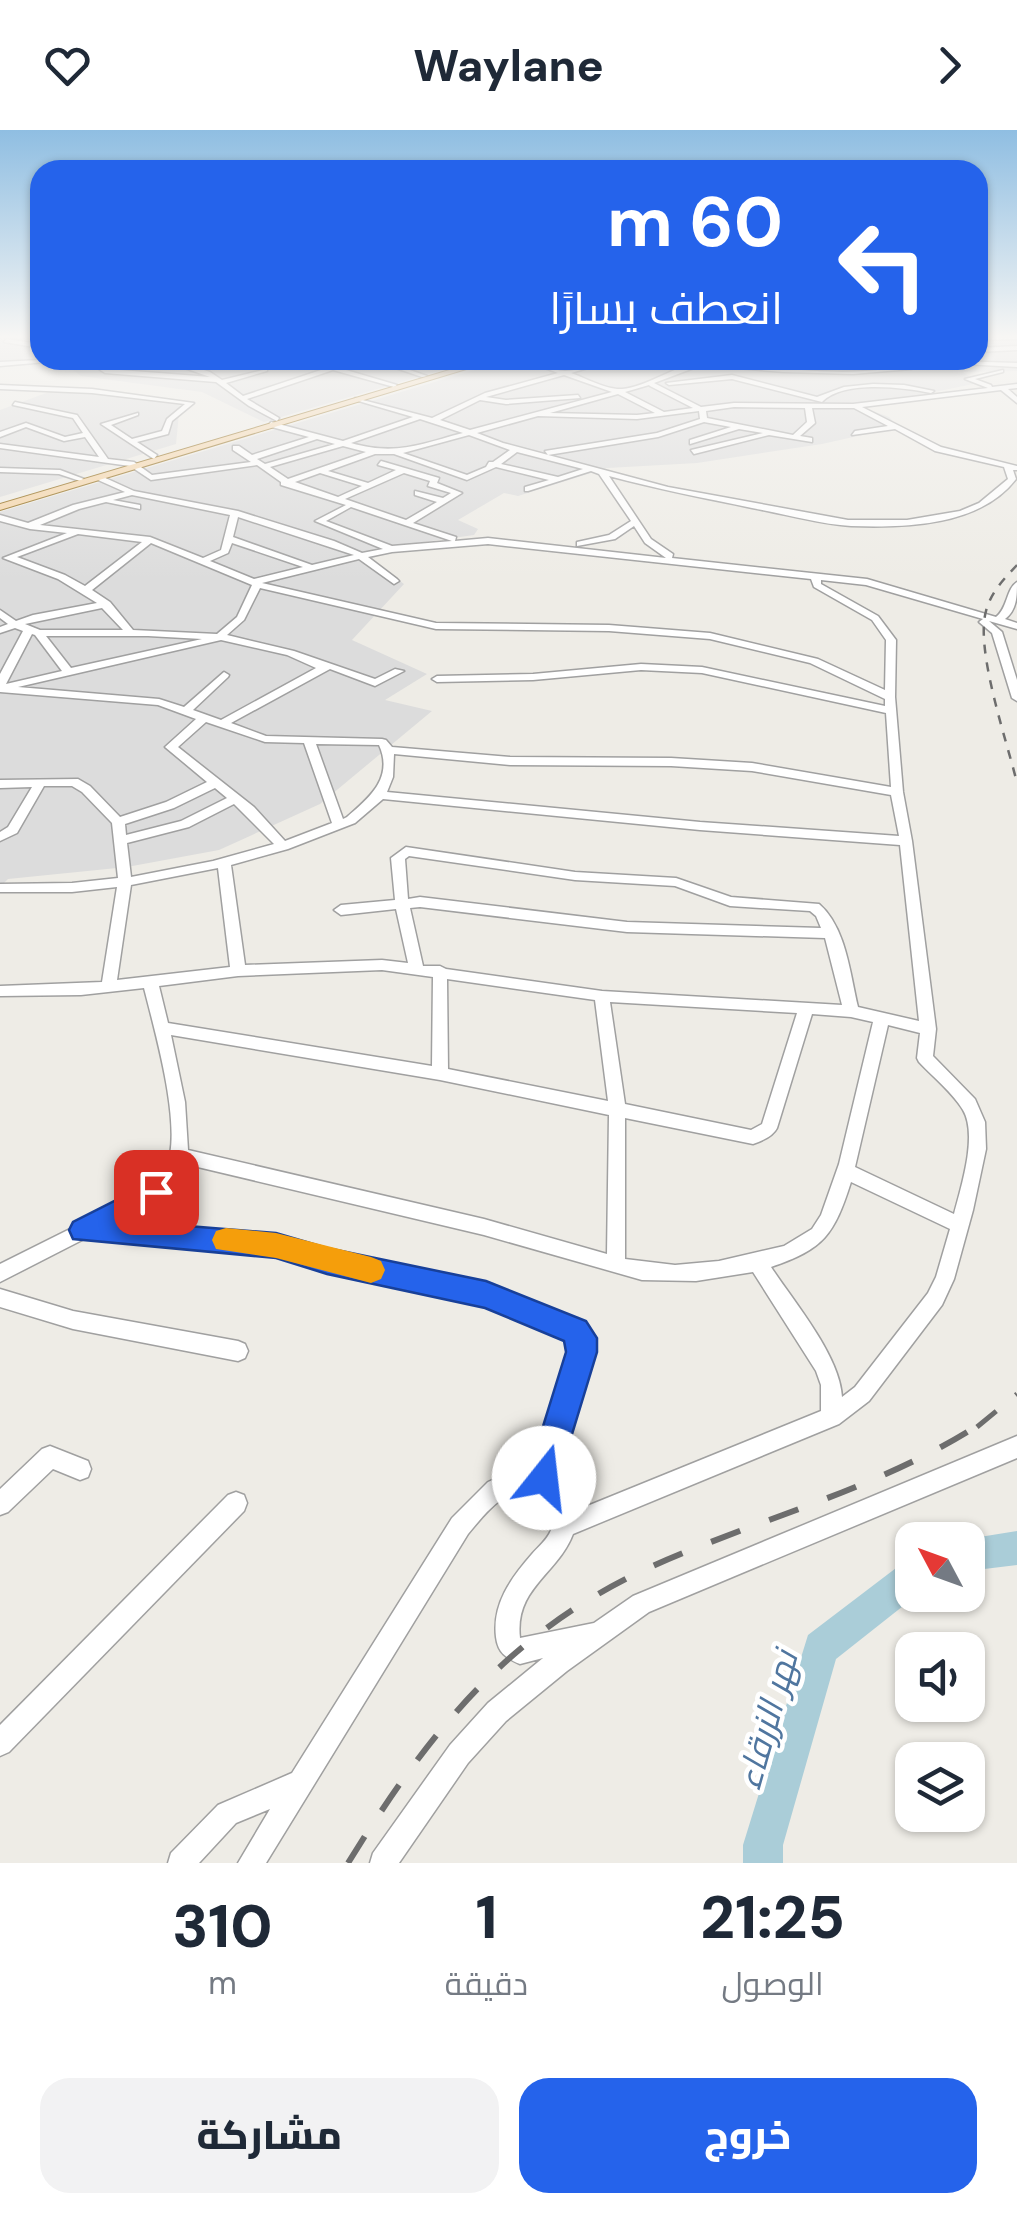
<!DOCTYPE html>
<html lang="ar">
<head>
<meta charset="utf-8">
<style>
  body { margin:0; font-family:"DM Sans",Cairo,sans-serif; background:#f2f2f3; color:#1f2937; direction:rtl; height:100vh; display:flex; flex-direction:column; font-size:38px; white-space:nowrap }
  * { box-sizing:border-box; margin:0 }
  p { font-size:32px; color:#747a83 }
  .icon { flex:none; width:55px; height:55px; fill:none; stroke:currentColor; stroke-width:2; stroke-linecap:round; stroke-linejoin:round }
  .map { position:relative; height:1733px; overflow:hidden; direction:ltr }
  .side { display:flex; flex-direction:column; background:#fff; flex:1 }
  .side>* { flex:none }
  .top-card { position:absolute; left:30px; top:30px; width:958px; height:210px; border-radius:30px; box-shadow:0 2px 8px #0004; direction:rtl; background:#2563eb; color:#fff; overflow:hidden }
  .needle { width:65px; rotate:311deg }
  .controls { position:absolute; left:895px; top:1392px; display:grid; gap:20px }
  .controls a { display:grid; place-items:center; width:90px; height:90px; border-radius:20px; background:#fff; box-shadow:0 2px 8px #0004; font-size:50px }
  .pin { position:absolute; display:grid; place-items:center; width:85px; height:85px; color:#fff; margin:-42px; border-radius:20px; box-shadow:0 5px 15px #0006 }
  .me { position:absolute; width:110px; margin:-55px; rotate:16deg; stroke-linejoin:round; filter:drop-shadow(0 0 8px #0008) }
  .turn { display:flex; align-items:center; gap:35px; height:210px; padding:0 40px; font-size:45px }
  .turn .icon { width:130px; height:130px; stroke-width:2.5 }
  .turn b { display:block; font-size:70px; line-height:85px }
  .eta { display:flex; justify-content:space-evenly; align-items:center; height:170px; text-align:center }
  .eta b { font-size:60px; font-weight:800; line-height:70px }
  .action { display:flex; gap:20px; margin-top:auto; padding:20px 40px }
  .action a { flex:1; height:115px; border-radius:30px; background:#2563eb; color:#fff; font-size:40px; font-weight:800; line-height:115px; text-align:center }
  .action a+a { background:#f2f2f3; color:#1f2937 }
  header { display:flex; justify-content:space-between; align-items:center; height:130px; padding:0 40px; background:#fff; font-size:45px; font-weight:800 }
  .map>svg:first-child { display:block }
</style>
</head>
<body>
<header><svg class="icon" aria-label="forward" viewBox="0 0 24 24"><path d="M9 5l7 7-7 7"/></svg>Waylane<svg class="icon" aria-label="heart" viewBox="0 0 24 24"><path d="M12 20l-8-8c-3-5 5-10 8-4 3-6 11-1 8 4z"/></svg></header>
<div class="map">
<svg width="1017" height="1733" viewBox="0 0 1017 1733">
  <rect width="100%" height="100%" fill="#eeece6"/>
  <!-- residential -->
  <g fill="#dcdcdc">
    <path d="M0,206H40V230H476L264,292L202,262L81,246L61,231L0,236Z"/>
    <path d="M978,206H1017V241L963,242L978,253L862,277L889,287L898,297L822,314L697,333L607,338L518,366L504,363L458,390L478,399L474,405L410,414L371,429L404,454L352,510L427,544L385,570L432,581L320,674L219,720L127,737L8,749L0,757V382L508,230H978Z"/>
    <path d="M57,259L180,273L176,314L0,367V280Z"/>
  </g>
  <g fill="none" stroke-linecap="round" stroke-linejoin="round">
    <!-- river -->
    <g fill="#aacdd8" fill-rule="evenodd">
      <path d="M1017,1401V1435L968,1441V1410H961Z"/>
      <path d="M912,1430V1465H917L836,1529L783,1715V1733H743V1715L808,1505L900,1435Z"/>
    </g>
    <!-- minor casing -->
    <g stroke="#a0a0a0" stroke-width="3">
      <g id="minor">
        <path d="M978,206H1017V209L978,210Z"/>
        <path d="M6,209L40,214V218L4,212Z"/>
        <path d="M1017,216V220L978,222V218Z"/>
        <path d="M40,230H70L0,236V232Z"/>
        <path d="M85,230H92L107,239L210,247L162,230L188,235L217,230L195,237L210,242L222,250L267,239V241L226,253L243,266L327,238L302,230H312L397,255L394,257L333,240L247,269L279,288L277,291L249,276L216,252L105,243Z"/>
        <path d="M372,230H381L427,246L422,247Z"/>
        <path d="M473,230H479L480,231L477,233Z"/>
        <path d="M524,230C539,230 551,241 565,241C582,241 598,230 615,230L571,243C585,248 607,260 622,259C645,258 690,228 708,230C759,236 866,253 923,230L1017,233V237L929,232L911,239L853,244L783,242L702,235L654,253L701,277L734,273L853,274L988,258L965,249L1003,240V242L975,249L991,255L992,257L1017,254V258L1008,259L1017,267V273L1001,260L862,277L941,317L1017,336V340H1013L1016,349C980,396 906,398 851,396C819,394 785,384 752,378C704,368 657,359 609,346L651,409L673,424L672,428L867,449L996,487C1008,478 1006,459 1017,452C1017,466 1017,480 1005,489L1017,493V499L989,491L1002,502L1017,550V571L1012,568L992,503L979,492L983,489L866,455L821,450V454L878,486L896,510L895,567L903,662L912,711L936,899L933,926L975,969L985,992L986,1019L973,1080L954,1149L942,1175L869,1271L839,1294L573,1404C558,1444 514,1458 520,1508L594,1493L633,1466L1017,1306V1328L649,1482L567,1541L506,1591L468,1633L399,1733H370L373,1723L450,1615L488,1573L543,1528L520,1534C506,1528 498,1523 496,1507C492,1474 511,1448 532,1424C538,1417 548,1409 551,1400C559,1384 550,1369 539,1359C505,1357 488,1380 468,1404L266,1733H238L270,1679L236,1693L199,1733H168L171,1723L218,1675L292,1643L452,1388L488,1352L517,1339L536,1337L572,1222V1212L568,1208L486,1174L327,1139L275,1123L86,1108L0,1152V1134L138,1065C148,1057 161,1049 166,1037C184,1001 154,898 144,858L81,865L0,866V856L102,852L117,757L72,762H0V754L72,753L118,748L112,693L82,662L72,656H44L17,703L0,711V702L8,697L32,657L0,658V650L78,649L90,656L120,687L166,672L207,652L165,617L196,589L158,575L0,562V544L23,501L15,498L0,503V497L8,494L0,488V480L16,491L33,485L97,473L58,449L3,428L67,403L30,399L0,391V385L28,393L73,375L125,362L98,350V346H101L134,361L238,381L334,411L362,423L383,419L315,391L346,375L281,355V352L257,335L151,350L130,336L0,318V314L99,327L85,307L64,311L26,297L0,307V302L26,293L65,307L83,303L73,288L13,275L15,272L77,285L108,329L134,332L152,345L251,332L233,320V316H239L252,325L309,307L268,296L271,292L343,311L413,287L355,270V268L432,288L485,263L558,243ZM564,245L612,262L470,300L440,290L480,270L506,274L580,268L578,265L506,270L486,267ZM649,255L650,256L693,278L664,282L625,262ZM618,264L655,283L637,285L550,283ZM734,277L805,278L807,292L793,305L707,288L706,281ZM812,278H854L888,296L855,301L852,305L895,299L935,321L1004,337L1008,349L979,373L960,381L907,390H848L668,357L503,313L477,303L538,286L637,289L699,281L700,289L657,303L545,321L548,325L658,307L704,292L731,297L690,310V314L739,299L763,303L691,320L694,324L769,305L812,312V308L800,306L815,293ZM420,289L463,303C420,314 396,326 351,313ZM469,305L510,320L493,332H489L486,337L467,345L403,323ZM317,309L335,314L265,334L257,329ZM343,316L366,322L288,349L270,337ZM517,322L583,339L558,347L501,334ZM375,324H394L467,350L496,337L549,350L525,357V361H528L591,341L599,344L631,391L609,405L577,412V416L615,409L634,396L645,413L666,428L488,408L455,411L456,407L413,393L462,363L437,353L439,348L381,331L378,335L396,340L368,353L328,341ZM320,343L362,356L338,367L295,352ZM404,343L430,351L428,356L451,363L443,368L415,361V365L437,372L406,390L345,369ZM132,365L230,385L221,420L203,428L150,407L40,395L79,379L106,372L140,379V375L113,370ZM351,377L452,411L392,416L326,391ZM238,387L354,425L312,435L233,407ZM78,404L142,412L85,456L65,445L17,427ZM151,413L252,455L237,487L217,504L133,500L110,472L92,460ZM232,413L303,437L254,449L210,431L228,423ZM488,414L811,449L814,457L872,490L886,510L885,560L818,529L710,503L609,495L436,493L262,453L359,429L394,454L399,451L397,449L368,427L392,422ZM260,458L436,499L609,501L710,509L810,533L885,569V576L702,537L641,534L533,544L437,546L432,549L437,552L533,550L641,540L702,543L886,583L891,657L752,633L671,628L510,627L392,617L386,610L382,609L266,606L231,593L330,539L375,556L404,541L395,539L375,549L294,521L227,505L244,490ZM102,478L123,500H40L25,494ZM32,504L35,505L62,541L6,554ZM46,506H148L202,509L71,538ZM221,510L287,525L316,538L221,590L193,580L228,547L229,545L224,542L184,577L159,569L18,557ZM206,592L265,612L304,613L332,693L285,711L254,677L178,617ZM316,614L379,615C394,648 369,668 347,687L343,689ZM394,624L510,635L671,636L752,641L891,665L899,706L700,692L387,662L393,647ZM215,658L227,668L181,691L126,705L125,694L174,678ZM383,669L700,700L900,715L919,891L858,877C850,844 846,797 819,774L731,767L676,748L575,742L406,717L391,728L395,770L341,775L334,780L341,785L396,779L408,833L382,830L245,835L231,735L288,719L355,693ZM234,674L274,714L213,731L131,747L127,713L189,697ZM409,726L575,750L675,756L730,776L810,781L816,786L821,798L627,792L420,767L408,769L405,729ZM218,738L230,837L117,850L131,755ZM420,777L627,802L825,808L842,875L602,861L446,839L440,836H423L410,778ZM382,840L433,847L432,936L168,893L159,856L238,846ZM447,849L595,870L608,971L448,939ZM610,872L797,883L762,994L751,1000L625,974ZM812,884L851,887L873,892L839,1034L821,1085L812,1099L784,1116L719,1131L675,1135L625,1129V988L753,1014C762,1011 773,1006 777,998ZM888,895L920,903L917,928L919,932C933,947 953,963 963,980C978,1005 961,1057 954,1084L855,1037ZM171,905L440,950L609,985L607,1124L484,1089L188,1020L185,972ZM185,1034L484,1105L642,1150L696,1151L753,1142L816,1241L821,1255V1281L575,1381L568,1360L555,1344L592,1222V1208L582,1194L487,1156L327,1123L275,1107L114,1094C143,1079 172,1067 185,1034ZM851,1052L950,1099L936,1147L928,1163L855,1257L842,1267C840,1226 794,1172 771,1137C824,1119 834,1105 851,1052Z"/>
        <path d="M732,245L817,267L844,257L873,254L904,255L934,261L931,263C901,257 843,250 822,272L732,249L669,255L666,253Z"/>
        <path d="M0,255L92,259L194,273L172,291L168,304L137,312L157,325L154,329L101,294L138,283V285L111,295L132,309L162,301L167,289L185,274L92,263L0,259Z"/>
        <path d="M0,338L60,340L84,349L80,351L59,344L0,342Z"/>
        <path d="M0,1159L73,1181L238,1211L245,1214L248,1221L245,1228L238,1231L73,1199L0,1177Z"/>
        <path d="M50,1316L88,1331L91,1339L88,1347L80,1350L53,1339L8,1382L0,1385V1359L42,1319Z"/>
        <path d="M236,1362L244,1365L247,1373L244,1381L9,1622L0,1626V1595L228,1365Z"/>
      </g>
    </g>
    <!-- major casing -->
    <g stroke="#8c640d" stroke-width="2">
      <path id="major" d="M483,230H496L0,380V374Z"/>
    </g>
    <!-- minor -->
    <use href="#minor" fill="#fff" fill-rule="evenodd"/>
    <!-- major -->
    <use href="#major" fill="#f4d3a5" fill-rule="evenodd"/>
    <!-- rail-far2 -->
    <path stroke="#6d6d6d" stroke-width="2.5" stroke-dasharray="9 9" stroke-linecap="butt" d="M1017,435C1004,449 991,462 986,481C975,520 1007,611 1017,653"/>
    <!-- rail-far1 -->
    <path stroke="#6d6d6d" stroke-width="5" stroke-dasharray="25 25" stroke-linecap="butt" d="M977,1297L1017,1264"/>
    <!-- rail -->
    <path stroke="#6d6d6d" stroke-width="6" stroke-dasharray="31 31" stroke-linecap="butt" d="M348,1733C428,1604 505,1505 646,1439C756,1389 878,1360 980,1294"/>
  </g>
  <!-- sky -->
  <linearGradient id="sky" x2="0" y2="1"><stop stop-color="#8fbee2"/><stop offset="0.46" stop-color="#f7f6f4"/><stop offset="1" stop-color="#f7f6f4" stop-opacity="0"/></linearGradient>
  <rect width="1017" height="449" fill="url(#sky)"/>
  <!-- route -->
  <path fill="#2563eb" stroke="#184099" stroke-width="2.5" d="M156,1050L165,1054L169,1062L165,1070L126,1091L276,1103L327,1118L486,1151L586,1191L597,1208V1222L555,1360L544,1364L532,1360L527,1348L566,1222L564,1211L485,1178L327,1144L276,1128L73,1109L69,1100L73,1092Z"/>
  <!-- slow -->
  <path fill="#f59e0b" d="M226,1098L276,1103L371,1127L381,1131L385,1140L381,1149L371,1153L276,1128L216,1119L212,1110L216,1101Z"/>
  <g text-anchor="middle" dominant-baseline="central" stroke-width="9" stroke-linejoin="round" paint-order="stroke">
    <!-- near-water labels -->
    <g font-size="35" font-style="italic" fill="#50769f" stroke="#fff">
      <text transform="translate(767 1590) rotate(-74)">نهر الزرقاء</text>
    </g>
  </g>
</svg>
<div class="controls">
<a><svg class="needle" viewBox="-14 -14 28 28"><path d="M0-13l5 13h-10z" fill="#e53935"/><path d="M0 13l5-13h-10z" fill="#747a83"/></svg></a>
<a><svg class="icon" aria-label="sound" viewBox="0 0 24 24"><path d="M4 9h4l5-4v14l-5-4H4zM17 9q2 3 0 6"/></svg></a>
<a><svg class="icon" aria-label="layers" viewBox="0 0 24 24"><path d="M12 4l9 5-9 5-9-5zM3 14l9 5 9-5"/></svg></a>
</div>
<div class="pin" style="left:156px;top:1062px;background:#d93025"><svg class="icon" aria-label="arrive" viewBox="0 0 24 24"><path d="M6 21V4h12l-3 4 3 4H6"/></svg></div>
<svg class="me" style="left:544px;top:1348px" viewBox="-20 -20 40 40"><circle r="19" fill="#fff"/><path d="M0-13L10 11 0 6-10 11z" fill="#2563eb"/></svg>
<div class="top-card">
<div class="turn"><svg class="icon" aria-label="left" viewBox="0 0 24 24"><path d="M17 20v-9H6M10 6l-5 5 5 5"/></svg><div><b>60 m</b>انعطف يسارًا</div></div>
</div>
</div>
<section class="side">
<div class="eta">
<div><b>21:25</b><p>الوصول</p></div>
<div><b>1</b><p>دقيقة</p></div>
<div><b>310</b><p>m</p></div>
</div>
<div class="action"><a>خروج</a><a>مشاركة</a></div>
</section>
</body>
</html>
